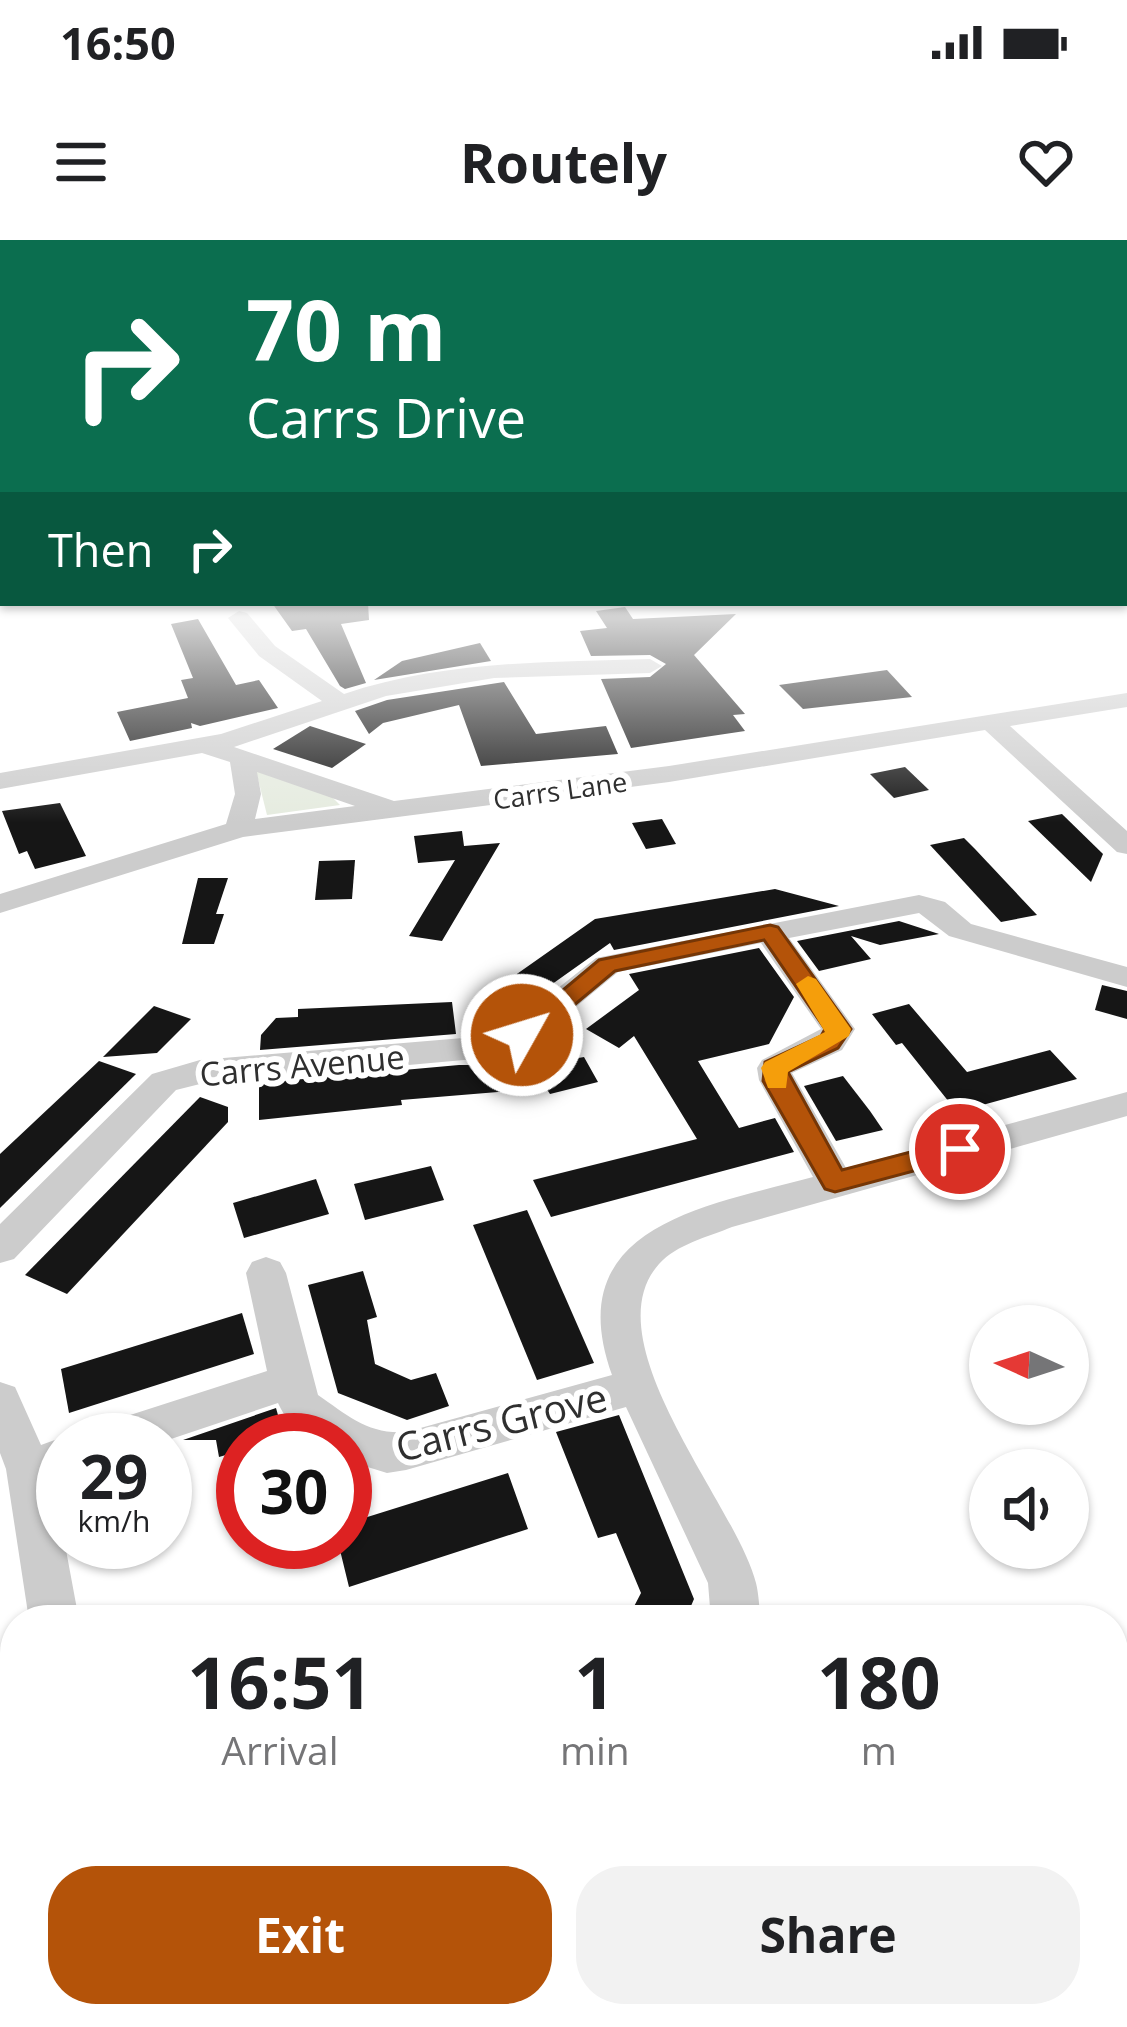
<!DOCTYPE html>
<html lang="en">
<head>
<meta charset="utf-8">
<style>
  body { margin:0; font-family:"Open Sans",sans-serif; background:#f2f2f2; color:#202124; height:100vh; display:flex; flex-direction:column; font-size:45px; white-space:nowrap }
  * { box-sizing:border-box; margin:0 }
  p { font-size:39px; color:#757577 }
  .icon { flex:none; width:66px; height:66px; fill:none; stroke:currentColor; stroke-width:2; stroke-linecap:round; stroke-linejoin:round }
  .map { position:relative; flex:1; overflow:hidden }
  .drawer { position:absolute; left:0px; top:1365px; width:1128px; height:423px; display:flex; flex-direction:column; background:#fff; border-radius:48px 48px 0 0; box-shadow:0 3px 9px #0004 }
  .drawer>* { flex:none }
  .banner { position:absolute; left:0px; top:0px; width:1128px; height:366px; box-shadow:0 3px 9px #0004; background:#0b6e4f; color:#fff; overflow:hidden }
  .needle { width:78px; rotate:273deg }
  .tools { position:absolute; left:969px; top:1065px; display:grid; gap:24px }
  .tools a { display:grid; place-items:center; width:120px; height:120px; border-radius:50%; background:#fff; box-shadow:0 3px 9px #0004; font-size:60px }
  .speed { position:absolute; left:36px; top:1173px; display:flex; gap:24px; font-size:60px; font-weight:700; text-align:center }
  .speed>* { display:grid; place-content:center; width:156px; height:156px; border-radius:50%; background:#fff; box-shadow:0 3px 9px #0004; line-height:1 }
  .speed small { font-size:30px; font-weight:400 }
  .speed .limit { border:18px solid #d22; background:#fff; color:#111 }
  .pin { position:absolute; display:grid; place-items:center; width:102px; height:102px; color:#fff; margin:-51px; border:6px solid #fff; border-radius:50%; box-shadow:0 3px 12px #0007 }
  .me { position:absolute; width:132px; margin:-66px; rotate:51deg; stroke-linejoin:round; filter:drop-shadow(0 0 9px #0008) }
  .turn { display:flex; align-items:center; gap:42px; height:252px; padding:0 48px; font-size:54px }
  .turn .icon { width:156px; height:156px; stroke-width:2.5 }
  .turn b { display:block; font-size:84px; line-height:102px }
  .then { display:flex; align-items:center; height:114px; padding:0 48px; background:#0003; gap:24px; font-size:45px }
  .eta { display:flex; justify-content:space-evenly; align-items:center; height:204px; text-align:center }
  .eta b { font-size:72px; font-weight:700; line-height:84px }
  .cta { display:flex; gap:24px; margin-top:auto; padding:24px 48px }
  .cta a { flex:1; height:138px; border-radius:48px; background:#b45309; color:#fff; font-size:48px; font-weight:700; line-height:138px; text-align:center }
  .cta a+a { background:#f2f2f2; color:#202124 }
  .status { display:flex; justify-content:space-between; align-items:center; height:84px; padding:0 60px; background:#fff; direction:ltr }
  .status svg { height:33px; fill:currentColor }
  header { display:flex; justify-content:space-between; align-items:center; height:156px; padding:0 48px; background:#fff; font-size:54px; font-weight:700 }
  .map>svg:first-child { display:block }
</style>
</head>
<body>
<div class="status"><b>16:50</b><svg viewBox="0 0 49 12"><path d="M0 12V9h3v3zM5 12V6h3v6zM10 12V3h3v9zM15 12V0h3v12zM26 1h20v11H26zM47 4h2v5h-2z"/></svg></div>
<header><svg class="icon" aria-label="menu" viewBox="0 0 24 24"><path d="M4 6h16M4 12h16M4 18h16"/></svg>Routely<svg class="icon" aria-label="heart" viewBox="0 0 24 24"><path d="M12 20l-8-8c-3-5 5-10 8-4 3-6 11-1 8 4z"/></svg></header>
<div class="map">
<svg width="1127" height="1787" viewBox="0 0 1127 1787">
  <rect width="100%" height="100%" fill="#fff"/>
  <!-- green -->
  <path fill="#e5ebdf" d="M256,531L332,557L340,565L267,575Z"/>
  <!-- building -->
  <g fill="#161616">
    <path d="M272,363H368L369,380L341,384L366,443L345,449L340,446L306,389L292,391Z"/>
    <path d="M625,367L633,379L736,374L694,415L745,474L733,475L745,491L631,508L601,439L650,437L666,424L650,415L591,416L580,391L607,388L596,371Z"/>
    <path d="M198,379L236,445L259,440L278,468L200,486L191,483L192,488L130,501L117,472L188,458L181,440L193,438L171,384Z"/>
    <path d="M480,403L491,421L374,440L402,421Z"/>
    <path d="M887,430L912,457L803,469L779,445Z"/>
    <path d="M504,442L536,494L606,486L618,514L481,526L459,465L383,483L369,494L355,471L387,460Z"/>
    <path d="M310,486L366,504L332,528L273,509Z"/>
    <path d="M905,527L929,550L894,558L870,534Z"/>
    <path d="M60,563L86,616L35,629L27,611L19,614L2,571Z"/>
    <path d="M1062,574L1103,614L1091,642L1028,581Z"/>
    <path d="M662,579L676,604L646,609L632,583Z"/>
    <path d="M462,591L464,606L500,603L442,701L409,696L455,620L418,623L414,596Z"/>
    <path d="M964,598L975,609L1037,675L1001,682L930,605Z"/>
    <path d="M355,620L352,659L315,660L319,621Z"/>
    <path d="M198,638H228L216,674H224L214,704H182Z"/>
    <path d="M775,649L839,666L614,710L610,703L510,774L483,758L595,679Z"/>
    <path d="M899,681L939,694L880,705L851,696L871,719L819,731L797,701Z"/>
    <path d="M759,708L794,757L769,804L698,821L739,888L775,878L794,912L551,977L533,940L697,899L634,796L619,808L586,789L639,750L629,734Z"/>
    <path d="M1102,745L1127,751V779L1095,770Z"/>
    <path d="M452,762L456,794L260,810L261,795L276,778L298,777V769Z"/>
    <path d="M909,764L967,832L1050,810L1077,839L957,872L902,803L896,805L872,774Z"/>
    <path d="M154,766L191,779L157,813L103,817Z"/>
    <path d="M584,817L598,842L550,854L546,848L401,860L402,865L259,880V843L459,825H499L500,832Z"/>
    <path d="M99,821L136,834L0,968V914Z"/>
    <path d="M843,836L870,871L883,890L836,901L804,846Z"/>
    <path d="M200,857L228,867V882L67,1054L25,1035Z"/>
    <path d="M431,926L444,960L365,980L354,944Z"/>
    <path d="M316,939L329,974L244,998L233,963Z"/>
    <path d="M527,970L594,1123L537,1140L473,985Z"/>
    <path d="M363,1031L377,1077L367,1080L375,1124L411,1140L436,1133L449,1166L407,1180L338,1153L308,1045Z"/>
    <path d="M242,1073L254,1114L69,1173L61,1129Z"/>
    <path d="M276,1168L285,1200H243V1210L219,1217L216,1200H183Z"/>
    <path d="M619,1175L694,1359L685,1380H627L641,1353L616,1293L598,1298L556,1192Z"/>
    <path d="M508,1233L528,1289L349,1347L338,1302H345V1284Z"/>
  </g>
  <g fill="none" stroke-linecap="round" stroke-linejoin="round">
    <!-- minor -->
    <g fill="#ccc" fill-rule="evenodd">
      <path d="M239,371L247,373L275,406L344,454C442,421 547,422 650,419L662,426L650,433L494,438L386,456L234,507L394,561L669,526L1127,453V467L1010,486L1127,591V614L1117,612L985,490L669,542L243,597L0,673V654L226,584L235,554L230,522L202,513L0,549V533L221,494L322,461L259,416L228,378ZM257,532L355,566L255,579L261,554Z"/>
      <path d="M919,655L945,662L971,684L1127,727V747L949,696L919,673L789,698L855,789L842,810L792,833L846,928L1127,852V876L732,987C708,997 677,1004 659,1024C590,1101 736,1264 756,1343C759,1355 759,1368 761,1380H711L708,1343L626,1167L406,1230L387,1233L345,1220V1200C313,1200 292,1194 278,1163L165,1201L90,1200L96,1186L267,1131L246,1033L252,1022L266,1017L280,1022L286,1033L318,1155C347,1175 369,1195 406,1192L612,1135C558,985 707,966 813,937L759,840L757,828L762,820L821,789L761,703L618,732L520,813L508,816L200,844L176,850L14,1019L0,1023V984L152,834L200,820L499,795L596,718Z"/>
      <path d="M0,1142L15,1147L41,1205L63,1197L70,1200H63V1237L53,1240L79,1380H29L6,1229L0,1213Z"/>
      <rect x="412" y="1773" width="60" height="14"/>
    </g>
  </g>
  <!-- sky -->
  <linearGradient id="sky" x2="0" y2="1"><stop stop-color="#9dc4e8"/><stop offset="0.57" stop-color="#fff"/><stop offset="1" stop-color="#fff" stop-opacity="0"/></linearGradient>
  <rect width="1127" height="583" fill="url(#sky)"/>
  <!-- route -->
  <path fill="#b45309" stroke="#753606" stroke-width="3" d="M770,685L778,687L851,789L838,808L788,832L842,930L960,899L970,902L974,909L970,916L835,952L825,949L763,841L765,822L821,796L825,789L764,700L615,731L531,801H513L509,795L599,720Z"/>
  <!-- slow -->
  <path fill="#f59e0b" d="M808,736L816,739L851,789L849,796L788,832L786,848H768L761,828L765,822L825,792L796,744Z"/>
  <g text-anchor="middle" dominant-baseline="central" stroke-width="12" stroke-linejoin="round" paint-order="stroke">
    <!-- far-street labels -->
    <g font-size="27" fill="#2f2f2f" stroke="#fff">
      <text transform="translate(560 550) rotate(-8)">Carrs Lane</text>
    </g>
    <!-- street labels -->
    <g font-size="33" fill="#2f2f2f" stroke="#fff">
      <text transform="translate(302 825) rotate(-5)">Carrs Avenue</text>
    </g>
    <!-- near-street labels -->
    <g font-size="39" fill="#2f2f2f" stroke="#fff">
      <text transform="translate(501 1181) rotate(-14)">Carrs Grove</text>
    </g>
  </g>
</svg>
<div class="tools">
<a><svg class="needle" viewBox="-14 -14 28 28"><path d="M0-13l5 13h-10z" fill="#e53935"/><path d="M0 13l5-13h-10z" fill="#757577"/></svg></a>
<a><svg class="icon" aria-label="sound" viewBox="0 0 24 24"><path d="M4 9h4l5-4v14l-5-4H4zM17 9q2 3 0 6"/></svg></a>
</div>
<div class="speed"><div>29<small>km/h</small></div><div class="limit">30</div></div>
<div class="pin" style="left:960px;top:909px;background:#d93025"><svg class="icon" aria-label="arrive" viewBox="0 0 24 24"><path d="M6 21V4h12l-3 4 3 4H6"/></svg></div>
<svg class="me" style="left:522px;top:795px" viewBox="-20 -20 40 40"><circle r="17" fill="#b45309" stroke="#fff" stroke-width="3"/><path d="M0-11L8 9 0 5-8 9z" fill="#fff"/></svg>
<div class="banner">
<div class="turn"><svg class="icon" aria-label="right" viewBox="0 0 24 24"><path d="M7 20v-9h11M14 6l5 5-5 5"/></svg><div><b>70 m</b>Carrs Drive</div></div>
<div class="then">Then<svg class="icon" aria-label="right" viewBox="0 0 24 24"><path d="M7 20v-9h11M14 6l5 5-5 5"/></svg></div>
</div>
<section class="drawer">
<div class="eta">
<div><b>16:51</b><p>Arrival</p></div>
<div><b>1</b><p>min</p></div>
<div><b>180</b><p>m</p></div>
</div>
<div class="cta"><a>Exit</a><a>Share</a></div>
</section>
</div>
</body>
</html>
